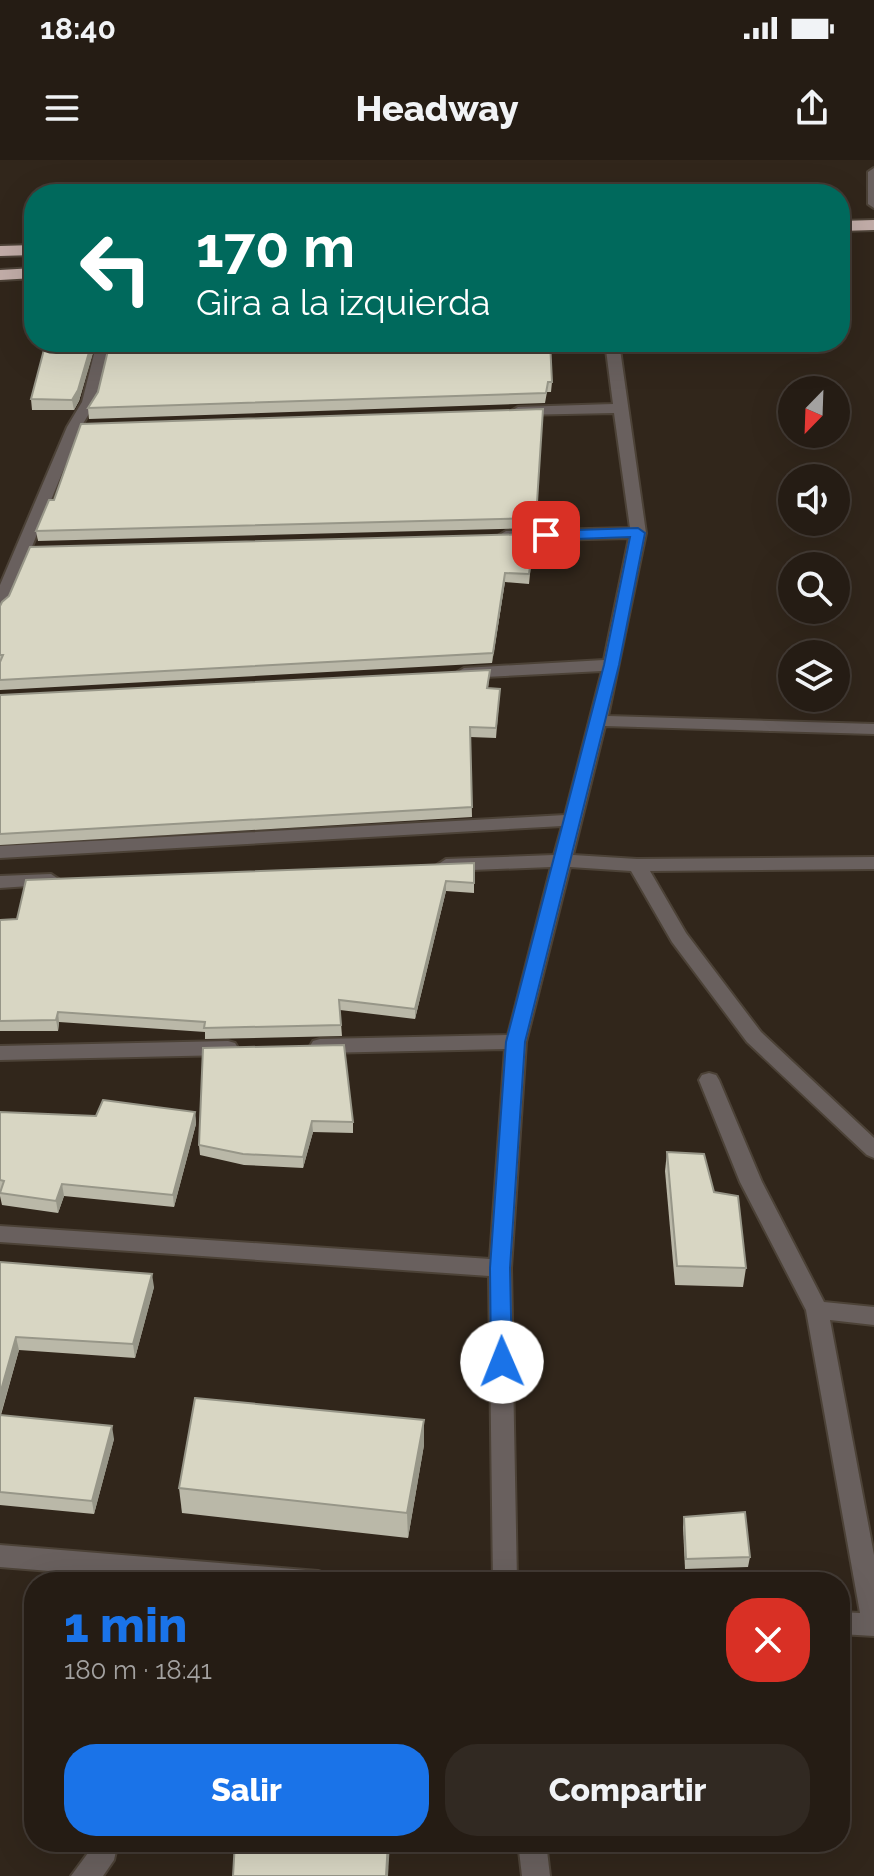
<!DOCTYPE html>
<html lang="es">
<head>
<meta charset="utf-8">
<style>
  body { margin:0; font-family:Raleway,sans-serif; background:#312922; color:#f1f3f6; height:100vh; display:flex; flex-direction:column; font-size:30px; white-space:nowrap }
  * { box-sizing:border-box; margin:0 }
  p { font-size:26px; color:#a3a1a0 }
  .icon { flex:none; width:44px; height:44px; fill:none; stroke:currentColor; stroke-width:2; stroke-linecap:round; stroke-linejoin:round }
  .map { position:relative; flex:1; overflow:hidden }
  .drawer { position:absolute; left:24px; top:1412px; width:826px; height:280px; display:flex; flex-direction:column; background:#251c14; border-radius:32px; box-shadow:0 8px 32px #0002,0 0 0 2px #423a34 }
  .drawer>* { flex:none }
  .guide { position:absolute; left:24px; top:24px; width:826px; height:168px; border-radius:32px; box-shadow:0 8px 32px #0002,0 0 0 2px #423a34; background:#00695c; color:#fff; overflow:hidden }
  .needle { width:52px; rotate:203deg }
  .tools { position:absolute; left:778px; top:216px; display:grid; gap:16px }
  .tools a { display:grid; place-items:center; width:72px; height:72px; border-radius:50%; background:#251c14; box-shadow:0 8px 32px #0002,0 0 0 2px #423a34; font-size:40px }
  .pin { position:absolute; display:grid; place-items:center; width:68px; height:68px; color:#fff; margin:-34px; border-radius:16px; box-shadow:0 4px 12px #0006 }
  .me { position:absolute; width:88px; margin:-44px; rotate:359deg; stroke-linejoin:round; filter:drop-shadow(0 0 6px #0008) }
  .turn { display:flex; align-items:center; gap:28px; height:168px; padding:0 40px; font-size:36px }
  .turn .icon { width:104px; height:104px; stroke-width:2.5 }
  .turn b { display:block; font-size:56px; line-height:68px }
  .round { display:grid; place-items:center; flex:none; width:84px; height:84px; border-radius:32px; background:#312922 }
  .summary { display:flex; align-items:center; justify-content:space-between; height:136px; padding:0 40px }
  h1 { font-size:48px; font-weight:800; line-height:60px; color:#1a73e8 }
  .primary-button { display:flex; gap:16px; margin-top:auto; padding:16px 40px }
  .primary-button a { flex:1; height:92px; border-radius:32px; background:#1a73e8; color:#fff; font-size:32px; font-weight:800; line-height:92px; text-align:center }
  .primary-button a+a { background:#312922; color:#f1f3f6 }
  .status { display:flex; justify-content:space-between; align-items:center; height:56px; padding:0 40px; background:#251c14; direction:ltr }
  .status svg { height:22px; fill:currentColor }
  header { display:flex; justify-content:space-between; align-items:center; height:104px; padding:0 40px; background:#251c14; font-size:36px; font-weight:800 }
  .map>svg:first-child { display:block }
</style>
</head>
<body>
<div class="status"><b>18:40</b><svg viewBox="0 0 49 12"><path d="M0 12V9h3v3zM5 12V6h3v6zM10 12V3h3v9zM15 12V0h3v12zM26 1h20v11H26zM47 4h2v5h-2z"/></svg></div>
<header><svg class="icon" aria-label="menu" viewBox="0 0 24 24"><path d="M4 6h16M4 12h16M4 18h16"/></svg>Headway<svg class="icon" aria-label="share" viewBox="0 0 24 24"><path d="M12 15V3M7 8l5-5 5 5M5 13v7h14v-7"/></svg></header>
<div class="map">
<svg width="874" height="1716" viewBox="0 0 874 1716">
  <rect width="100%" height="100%" fill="#31261b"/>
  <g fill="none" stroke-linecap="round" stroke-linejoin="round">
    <!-- lane casing -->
    <g stroke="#4c4237" stroke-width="4">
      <path id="lane" d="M874,8V48L868,44V12Z"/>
    </g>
    <!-- street casing -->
    <g stroke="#4c4237" stroke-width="4">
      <g id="street">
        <path d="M97,182H111L96,242L81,267L8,445L0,450V425L67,267L82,242Z"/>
        <path d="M605,182H619L646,373L608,556L874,564V574L605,566L573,695L637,699L874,697V709L650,711L686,773L761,872L874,978V998L867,995L747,882L672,782L631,711L570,707L526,882L511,1108L517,1422H493L489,1116L0,1082V1066L490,1099L505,889L320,893L313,891L310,886L313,881L320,879L508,875L551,707L446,711L437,705L446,699L554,695L562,666L0,698V686L565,655L602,511L464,518L456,513L464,508L604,500L629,378L506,381L498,376L506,371L630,368L614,253L518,255L511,251L518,247L613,244Z"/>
        <path d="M51,714L60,720L58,724L0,728V716Z"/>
        <path d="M228,881L235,883L238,888L235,893L228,895L0,900V886Z"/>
        <path d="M709,913L716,915L719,920L762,1022L824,1142L874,1147V1165L830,1160L874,1395V1476L840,1474V1452L860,1453L806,1150L740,1022L699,920L702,915Z"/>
        <path d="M0,1385L318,1411L327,1414L330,1422H187L0,1407Z"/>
        <path d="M90,1682H118L114,1700L103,1716H71L88,1693Z"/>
        <path d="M518,1682H546L550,1716H522Z"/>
      </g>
    </g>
    <!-- highway casing -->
    <g stroke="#4c4237" stroke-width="4">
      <g id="highway">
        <path d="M874,60V70L840,71V61Z"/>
        <path d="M34,85V95L0,96V86Z"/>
        <path d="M34,108V118L0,120V110Z"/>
      </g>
    </g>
    <!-- lane -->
    <use href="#lane" fill="#69605e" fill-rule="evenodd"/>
    <!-- street -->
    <use href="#street" fill="#69605e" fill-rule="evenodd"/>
    <!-- highway -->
    <use href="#highway" fill="#c2ada8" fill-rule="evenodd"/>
  </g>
  <!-- wall -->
  <g fill="#bab8a8">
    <path d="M46,182H96L79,241L74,250H32L31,239Z"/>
    <path d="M552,222L551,232H547L545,243L89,259L88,248L98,232Z"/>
    <path d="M543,249L535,368L38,381L36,371L54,340Z"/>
    <path d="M533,384L529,424L505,422L492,503L0,530V446Z"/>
    <path d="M490,510L488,528L500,529L496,578L470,577L472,657L0,685V535Z"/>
    <path d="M474,703V733L446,731L415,859L340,850L342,876L205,879V872L59,862L58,871H0V760L17,759Z"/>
    <path d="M203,888L353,962V973L313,972L303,1008L244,1005L200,995L199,985Z"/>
    <path d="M0,952L96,956L195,952L196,964L174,1047L64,1036L58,1053L2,1045L0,1036Z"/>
    <path d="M667,992L714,1032L746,1108L743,1127L675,1125L665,1011Z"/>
    <path d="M0,1102L154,1127L135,1198L19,1190L1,1255L114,1279L94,1354L0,1345Z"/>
    <path d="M424,1260V1285L408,1378L182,1353L179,1328Z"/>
    <path d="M684,1357L750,1397L748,1407L685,1409L683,1367Z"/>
  </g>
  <!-- shaded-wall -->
  <g fill="#979688">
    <path d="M92,182H96L79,241L74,250L72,240Z"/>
    <path d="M505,413V422L492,503L493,493Z"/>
    <path d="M446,721V731L415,859V849Z"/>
    <path d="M58,852L59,862L58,871L56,860Z"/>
    <path d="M195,952L196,964L174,1047L173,1035Z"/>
    <path d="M312,961L313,972L303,1008V997Z"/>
    <path d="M62,1024L64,1036L58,1053L56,1041Z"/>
    <path d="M152,1114L154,1127L135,1198L133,1184Z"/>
    <path d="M16,1177L19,1190L0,1257V1234Z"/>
    <path d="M424,1260V1285L408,1378L407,1353Z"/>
    <path d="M112,1266L114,1279L94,1354L92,1341Z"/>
    <path d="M388,1682H390L388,1716H386Z"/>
  </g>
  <!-- building -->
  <g fill="#d8d6c3" stroke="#979688" stroke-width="2">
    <path d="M46,182H92L78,230L72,240L31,239Z"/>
    <path d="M110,182H550L552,222H548L546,233L88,248L98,232Z"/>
    <path d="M543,249L536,358L36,371L49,340H54L81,264Z"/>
    <path d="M534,374L529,414L505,413L493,493L0,520V502L3,495H0V446L2,442L9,436L30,387Z"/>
    <path d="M490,510L487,528L500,529L496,568L470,567L472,647L0,674V535Z"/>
    <path d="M474,703V723L446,721L415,849L339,840L341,865L204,868L205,862L58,852L56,860L0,861V760L17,759L26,720Z"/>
    <path d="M344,885L353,962L312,961L303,997L243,994L199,985L203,888Z"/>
    <path d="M103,940L195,952L173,1035L62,1024L56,1041L0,1033L4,1021L0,1020V952L96,956Z"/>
    <path d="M667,992L704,994L714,1032L738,1036L746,1108L677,1106Z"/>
    <path d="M0,1102L152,1114L133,1184L16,1177L0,1234Z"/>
    <path d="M195,1238L424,1260L407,1353L179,1328Z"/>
    <path d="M0,1255L112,1266L92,1341L0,1332Z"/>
    <path d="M745,1352L750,1397L686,1399L684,1357Z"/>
    <path d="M235,1682H388L386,1716H233Z"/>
  </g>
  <!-- route -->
  <path fill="#1a73e8" stroke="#114b97" stroke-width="2" d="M638,368L645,373L619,505L525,882L510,1108L512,1202L509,1208L502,1211L494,1208L491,1202L490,1108L506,882L604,505L630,377L546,380L539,375L546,371Z"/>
</svg>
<div class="tools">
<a><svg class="needle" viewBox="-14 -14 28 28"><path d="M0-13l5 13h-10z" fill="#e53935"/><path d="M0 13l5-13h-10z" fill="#a3a1a0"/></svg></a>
<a><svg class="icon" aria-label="sound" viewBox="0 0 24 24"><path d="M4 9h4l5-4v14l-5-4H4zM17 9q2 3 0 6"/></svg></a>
<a><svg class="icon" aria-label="search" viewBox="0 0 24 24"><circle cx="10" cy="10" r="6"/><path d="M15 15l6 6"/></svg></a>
<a><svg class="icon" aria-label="layers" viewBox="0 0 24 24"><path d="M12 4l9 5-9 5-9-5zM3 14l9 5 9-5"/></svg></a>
</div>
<div class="pin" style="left:546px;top:375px;background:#d93025"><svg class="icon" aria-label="arrive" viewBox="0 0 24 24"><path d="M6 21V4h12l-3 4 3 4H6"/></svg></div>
<svg class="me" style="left:502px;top:1202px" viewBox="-20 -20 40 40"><circle r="19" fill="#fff"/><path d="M0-13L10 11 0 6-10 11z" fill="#1a73e8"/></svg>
<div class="guide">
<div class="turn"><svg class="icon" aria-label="left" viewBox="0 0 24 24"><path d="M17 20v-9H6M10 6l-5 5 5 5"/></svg><div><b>170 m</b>Gira a la izquierda</div></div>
</div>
<section class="drawer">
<div class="summary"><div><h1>1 min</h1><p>180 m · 18:41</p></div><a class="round" style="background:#d93025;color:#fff"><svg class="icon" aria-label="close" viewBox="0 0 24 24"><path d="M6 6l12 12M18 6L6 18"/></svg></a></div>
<div class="primary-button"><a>Salir</a><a>Compartir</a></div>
</section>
</div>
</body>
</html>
